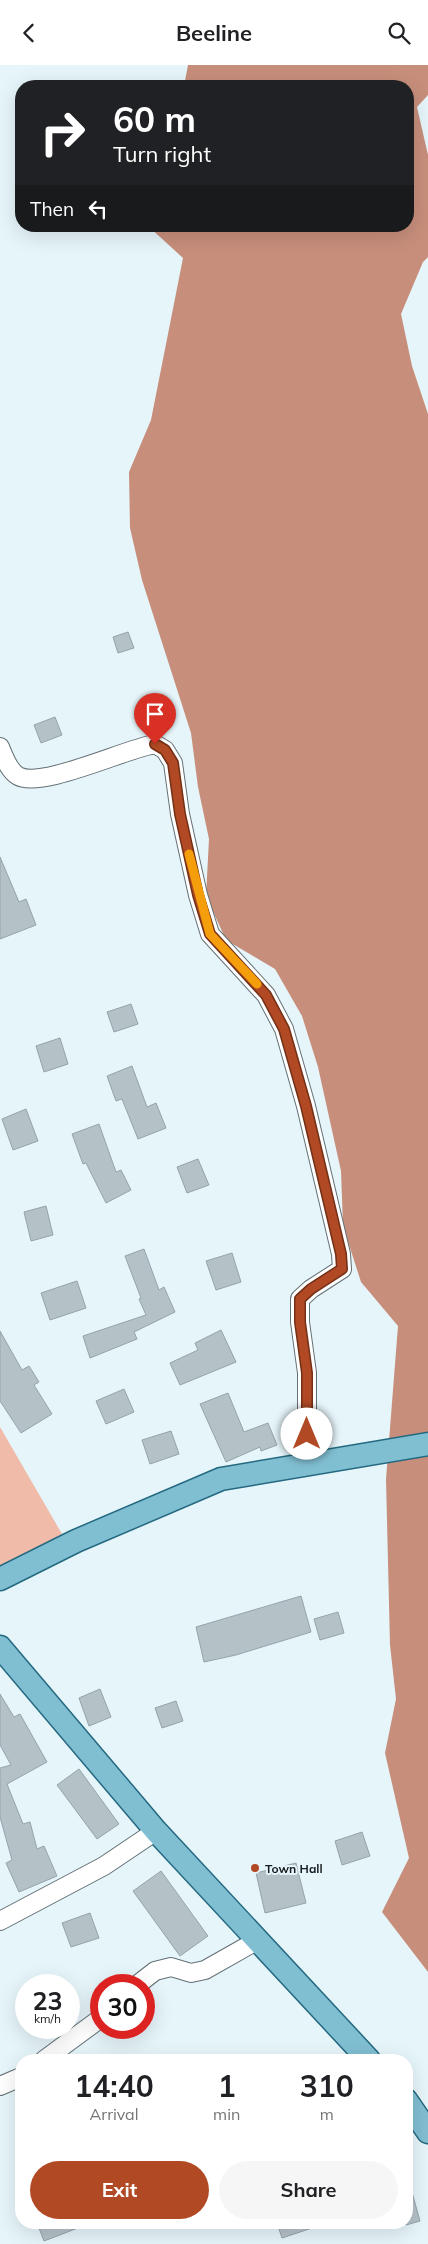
<!DOCTYPE html>
<html lang="en">
<head>
<meta charset="utf-8">
<style>
  body { margin:0; font-family:Mulish,sans-serif; background:#f6f6f6; color:#202124; height:100vh; display:flex; flex-direction:column; font-size:19px; white-space:nowrap }
  * { box-sizing:border-box; margin:0 }
  p { font-size:16px; color:#757577 }
  .icon { flex:none; width:28px; height:28px; fill:none; stroke:currentColor; stroke-width:2; stroke-linecap:round; stroke-linejoin:round }
  .map { position:relative; flex:1; overflow:hidden }
  .details { position:absolute; left:15px; top:1989px; width:398px; height:175px; display:flex; flex-direction:column; background:#fff; border-radius:20px; box-shadow:0 5px 20px #0002 }
  .details>* { flex:none }
  .guide { position:absolute; left:15px; top:15px; width:399px; height:152px; border-radius:20px; box-shadow:0 5px 20px #0002; background:#202124; color:#fff; overflow:hidden }
  .speed { position:absolute; left:15px; top:1909px; display:flex; gap:10px; font-size:25px; font-weight:700; text-align:center }
  .speed>* { display:grid; place-content:center; width:65px; height:65px; border-radius:50%; background:#fff; box-shadow:0 5px 20px #0002; line-height:1 }
  .speed small { font-size:12px; font-weight:400 }
  .speed .limit { border:8px solid #d22; background:#fff; color:#111 }
  .pin { position:absolute; display:grid; place-items:center; width:42px; height:42px; color:#fff; margin:-51px -21px; border-radius:50% 50% 50% 0; rotate:-45deg; box-shadow:0 0 5px #0007 }
  .pin .icon { rotate:45deg }
  .me { position:absolute; width:55px; margin:-28px; rotate:0deg; stroke-linejoin:round; filter:drop-shadow(0 0 4px #0008) }
  .turn { display:flex; align-items:center; gap:18px; height:105px; padding:0 15px; font-size:22px }
  .turn .icon { width:65px; height:65px; stroke-width:2.5 }
  .turn b { display:block; font-size:35px; line-height:42px }
  .then { display:flex; align-items:center; height:48px; padding:0 15px; background:#0003; gap:10px; font-size:19px }
  .eta { display:flex; justify-content:space-evenly; align-items:center; height:85px; text-align:center }
  .eta b { font-size:30px; font-weight:700; line-height:35px }
  .cta { display:flex; gap:10px; margin-top:auto; padding:10px 15px }
  .cta a { flex:1; height:58px; border-radius:30px; background:#b14a24; color:#fff; font-size:20px; font-weight:700; line-height:58px; text-align:center }
  .cta a+a { background:#f6f6f6; color:#202124 }
  header { display:flex; justify-content:space-between; align-items:center; height:65px; padding:0 15px; background:#fff; font-size:22px; font-weight:700 }
  .map>svg:first-child { display:block }
</style>
</head>
<body>
<header><svg class="icon" aria-label="back" viewBox="0 0 24 24"><path d="M15 5l-7 7 7 7"/></svg>Beeline<svg class="icon" aria-label="search" viewBox="0 0 24 24"><circle cx="10" cy="10" r="6"/><path d="M15 15l6 6"/></svg></header>
<div class="map">
<svg width="428" height="2179" viewBox="0 0 428 2179">
  <rect width="100%" height="100%" fill="#e6f5fa"/>
  <!-- green -->
  <path fill="#f0bba9" d="M0,1362L62,1469L0,1508Z"/>
  <!-- water -->
  <path fill="#c78e7b" d="M188,0H428V30L417,42L428,90V192L423,197L401,249L412,301L428,349V1907L382,1847L409,1793L385,1688L396,1634L390,1580L386,1414L398,1261L361,1217L343,1161L341,1106L318,1002L302,951L275,904L226,875L206,831L209,774L198,722L191,668L142,515L130,463L129,407L151,355L183,193L148,161H408V21H184Z"/>
  <!-- building -->
  <g fill="#b4c1c7" stroke="#96a3a9">
    <path d="M128,567L134,583L118,588L113,572Z"/>
    <path d="M55,652L62,670L41,678L34,660Z"/>
    <path d="M0,792L19,837L26,834L36,860L0,874Z"/>
    <path d="M131,939L138,959L114,967L107,947Z"/>
    <path d="M60,973L68,999L44,1007L36,981Z"/>
    <path d="M132,1001L147,1042L156,1038L166,1063L138,1074L122,1034L116,1036L107,1011Z"/>
    <path d="M26,1044L38,1076L13,1085L2,1054Z"/>
    <path d="M99,1059L116,1107L121,1105L131,1125L106,1138L86,1098L83,1099L72,1069Z"/>
    <path d="M198,1094L209,1120L187,1128L177,1102Z"/>
    <path d="M46,1141L53,1170L31,1176L24,1147Z"/>
    <path d="M144,1184L159,1225L164,1222L175,1247L134,1267L137,1274L90,1293L83,1271L146,1250L139,1234L141,1233L125,1191Z"/>
    <path d="M232,1188L241,1217L216,1225L206,1196Z"/>
    <path d="M77,1216L86,1243L50,1255L41,1228Z"/>
    <path d="M221,1265L236,1297L180,1320L170,1298L198,1285L195,1278Z"/>
    <path d="M0,1266L22,1305L29,1301L39,1317L34,1320L52,1349L21,1368L0,1336Z"/>
    <path d="M124,1324L134,1347L106,1359L96,1336Z"/>
    <path d="M228,1328L244,1367L268,1358L277,1380L261,1386L260,1382L226,1397L200,1339Z"/>
    <path d="M171,1366L179,1389L150,1399L142,1375Z"/>
    <path d="M301,1531L311,1567L236,1590L204,1597L196,1562Z"/>
    <path d="M338,1547L344,1568L320,1575L314,1554Z"/>
    <path d="M100,1624L111,1652L89,1661L79,1633Z"/>
    <path d="M0,1629L14,1652L20,1649L47,1697L7,1719L23,1759L30,1757L37,1784L44,1781L57,1811L19,1827L6,1798L12,1795L0,1752V1703L11,1700L0,1680Z"/>
    <path d="M176,1636L183,1656L162,1663L155,1643Z"/>
    <path d="M79,1704L119,1759L97,1774L57,1720Z"/>
    <path d="M362,1767L370,1791L342,1800L335,1776Z"/>
    <path d="M296,1798L306,1838L265,1848L256,1808Z"/>
    <path d="M161,1806L208,1871L180,1891L133,1826Z"/>
    <path d="M90,1848L99,1873L71,1882L62,1858Z"/>
    <path d="M410,2120L420,2156L406,2160V2121Z"/>
    <path d="M37,2158H91L44,2176Z"/>
    <path d="M277,2158H321V2160L282,2173Z"/>
  </g>
  <g fill="none" stroke-linecap="round" stroke-linejoin="round">
    <!-- minor casing -->
    <g stroke="#637075" stroke-width="20">
      <g id="minor">
        <path d="M0,682C4,692 9,706 18,711C41,724 125,684 155,679L165,685L173,698L180,749L198,830L210,869L266,930L284,964L306,1041L341,1189L342,1204L311,1224L300,1234V1257L307,1308V1399"/>
        <path d="M0,1856L104,1801L156,1766"/>
        <path d="M137,1920L155,1906L171,1902L191,1908L205,1905L258,1875"/>
        <path d="M44,1995L101,1953"/>
        <path d="M0,2021L21,2012"/>
      </g>
    </g>
    <!-- major casing -->
    <g stroke="#246980" stroke-width="25">
      <g id="major">
        <path d="M0,1514L76,1476L221,1414L428,1379"/>
        <path d="M0,1582L156,1766L369,1995"/>
        <path d="M406,2035L428,2067"/>
      </g>
    </g>
    <!-- minor -->
    <use href="#minor" stroke="#fff" stroke-width="18"/>
    <!-- major -->
    <use href="#major" stroke="#80bed2" stroke-width="22"/>
  </g>
  <g fill="none" stroke-linecap="round" stroke-linejoin="round">
    <!-- route casing -->
    <g stroke="#733017" stroke-width="12">
      <path id="route" d="M155,679L165,685L173,698L180,749L198,830L210,869L266,930L284,964L306,1041L341,1189L342,1204L311,1224L300,1234V1257L307,1308V1369"/>
    </g>
    <!-- route -->
    <use href="#route" stroke="#b14a24" stroke-width="9"/>
    <!-- slow -->
    <path stroke="#f59e0b" stroke-width="9" d="M189,789L210,869L257,919"/>
  </g>
  <!-- markers -->
  <circle fill="#b14a24" stroke="#e6f5fa" stroke-width="2" cx="255" cy="1803" r="5"/>
  <g text-anchor="middle" dominant-baseline="central" stroke-width="4" stroke-linejoin="round" paint-order="stroke">
    <!-- poi labels -->
    <g font-size="12" font-weight="bold" fill="#171c1e" stroke="#e6f5fa" text-anchor="start">
      <text x="265" y="1803">Town Hall</text>
    </g>
  </g>
</svg>
<div class="speed"><div>23<small>km/h</small></div><div class="limit">30</div></div>
<div class="pin" style="left:155px;top:679px;background:#d93025"><svg class="icon" aria-label="arrive" viewBox="0 0 24 24"><path d="M6 21V4h12l-3 4 3 4H6"/></svg></div>
<svg class="me" style="left:307px;top:1369px" viewBox="-20 -20 40 40"><circle r="19" fill="#fff"/><path d="M0-13L10 11 0 6-10 11z" fill="#b14a24"/></svg>
<div class="guide">
<div class="turn"><svg class="icon" aria-label="right" viewBox="0 0 24 24"><path d="M7 20v-9h11M14 6l5 5-5 5"/></svg><div><b>60 m</b>Turn right</div></div>
<div class="then">Then<svg class="icon" aria-label="left" viewBox="0 0 24 24"><path d="M17 20v-9H6M10 6l-5 5 5 5"/></svg></div>
</div>
<section class="details">
<div class="eta">
<div><b>14:40</b><p>Arrival</p></div>
<div><b>1</b><p>min</p></div>
<div><b>310</b><p>m</p></div>
</div>
<div class="cta"><a>Exit</a><a>Share</a></div>
</section>
</div>
</body>
</html>
